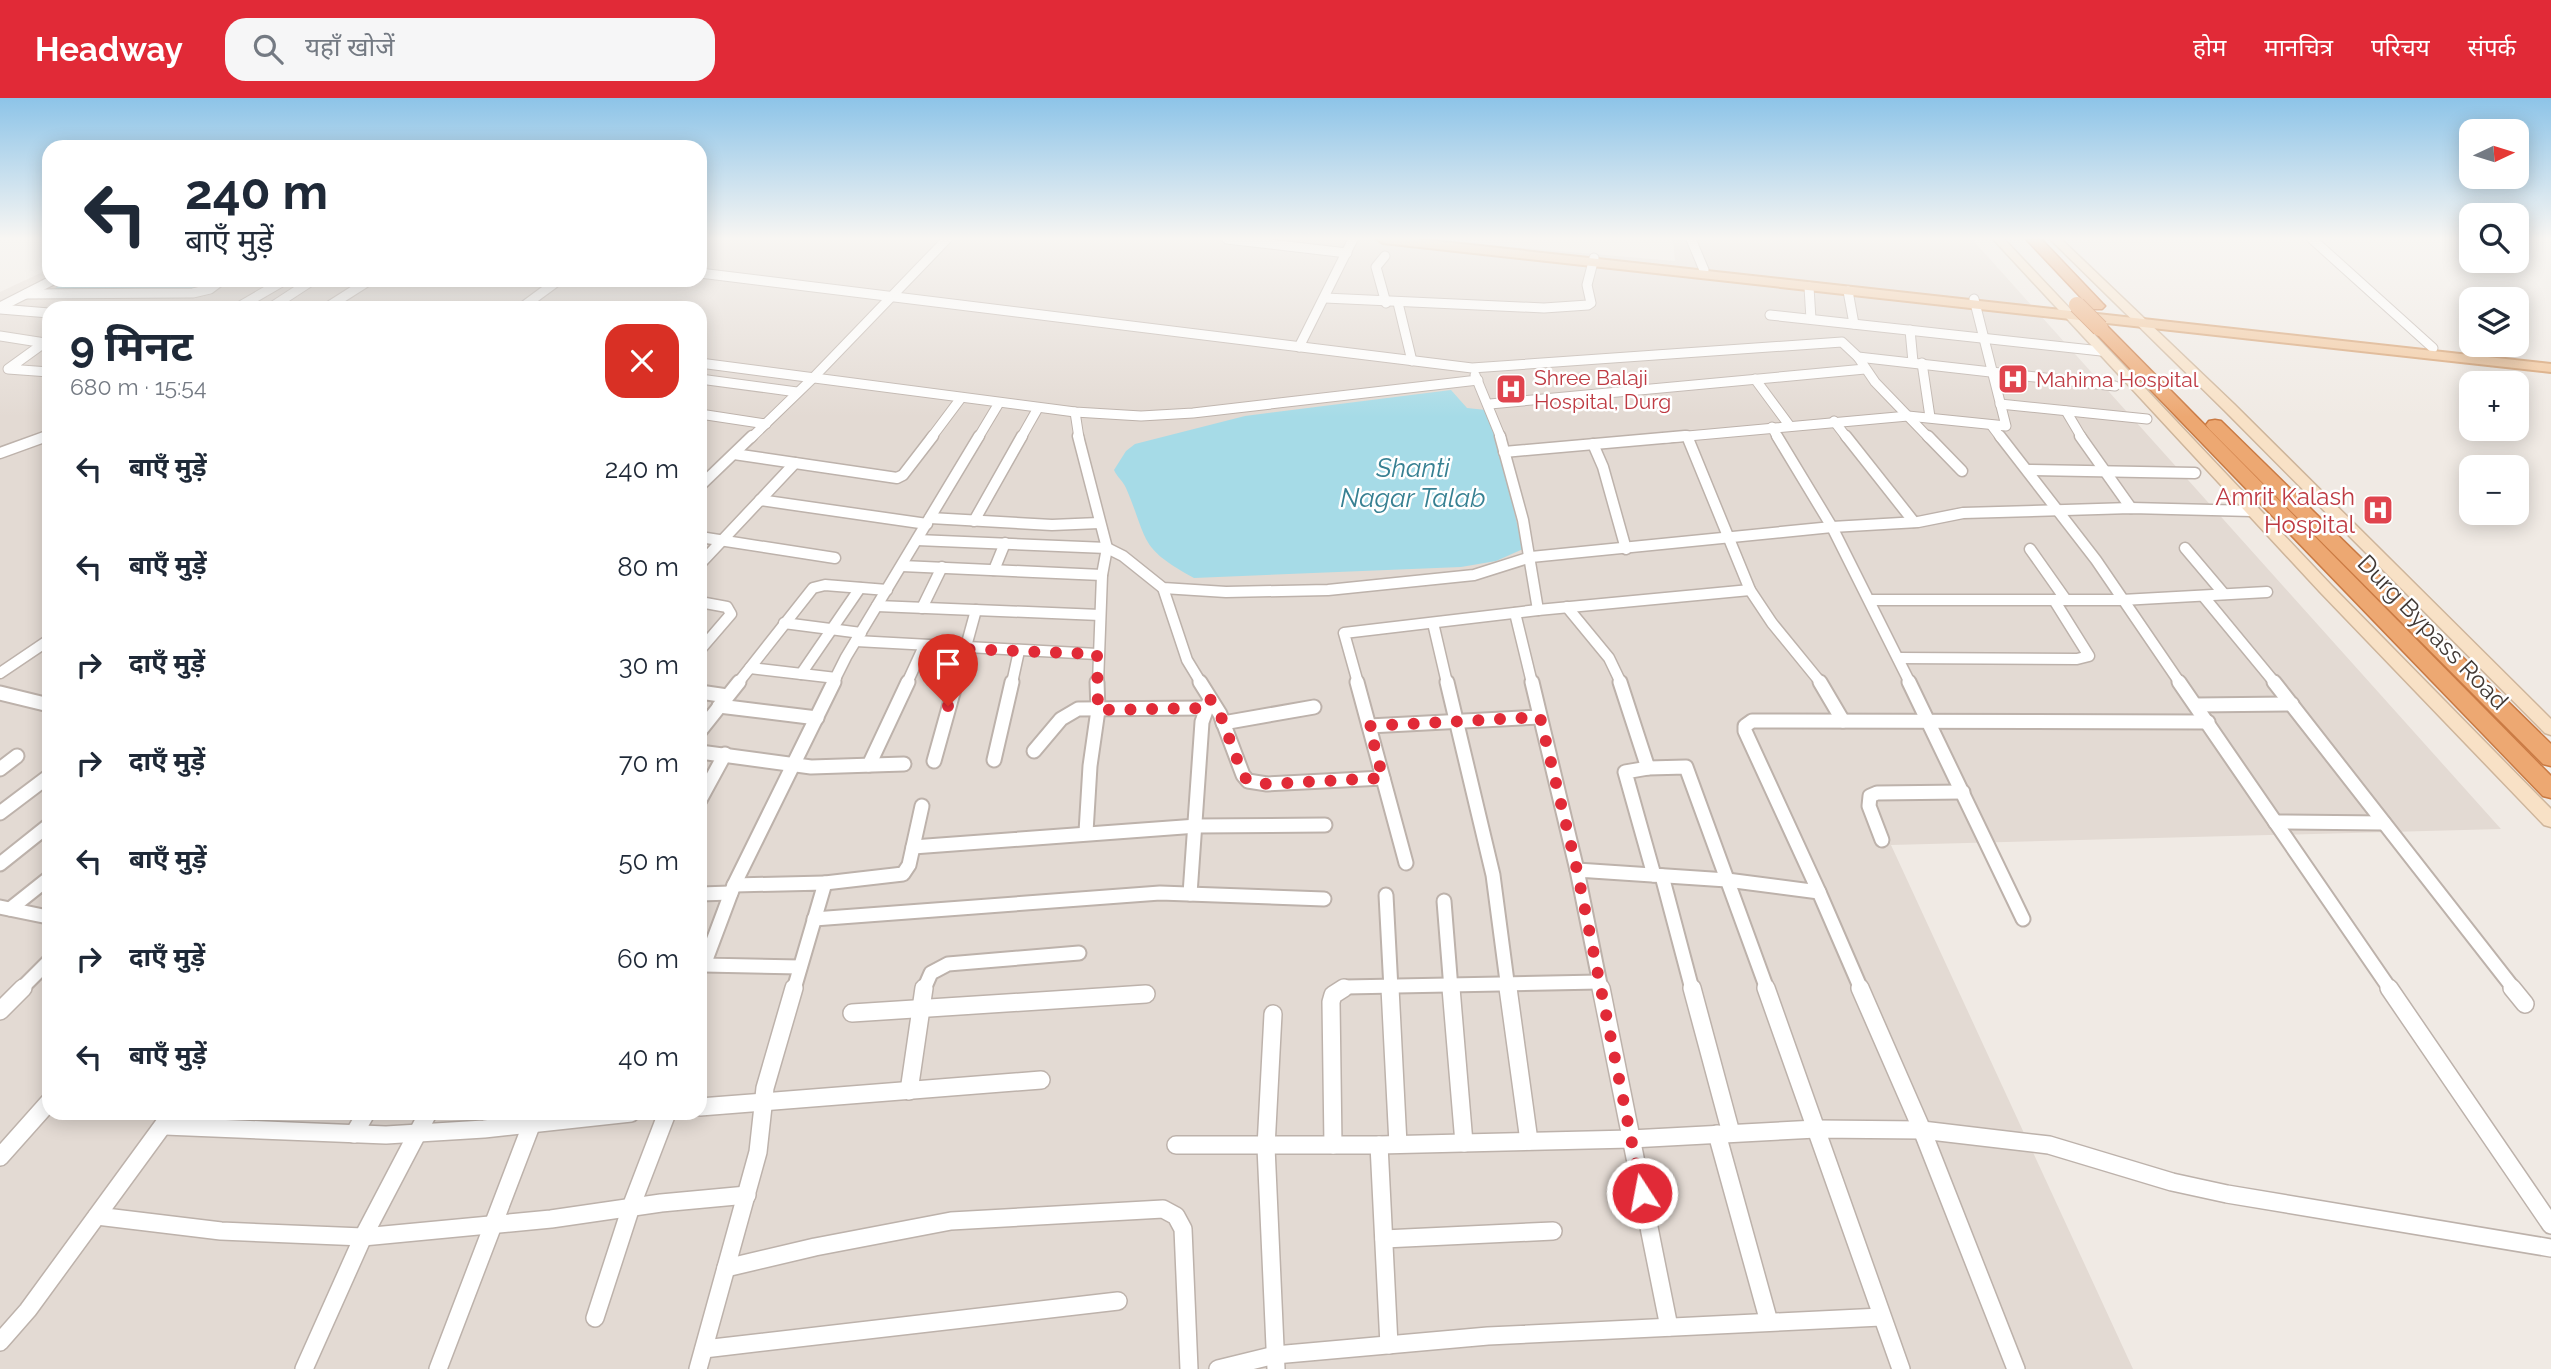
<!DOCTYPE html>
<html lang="hi">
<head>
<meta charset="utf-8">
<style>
  body { margin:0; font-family:Raleway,"Noto Sans Devanagari",sans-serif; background:#f6f6f7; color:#1f2937; height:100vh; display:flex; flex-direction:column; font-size:26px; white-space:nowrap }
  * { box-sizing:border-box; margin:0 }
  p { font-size:23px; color:#747a83 }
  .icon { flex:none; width:38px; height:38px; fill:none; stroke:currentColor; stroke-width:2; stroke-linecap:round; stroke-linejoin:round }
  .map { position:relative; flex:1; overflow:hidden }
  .side { position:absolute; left:42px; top:203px; width:665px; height:819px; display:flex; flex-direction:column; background:#fff; border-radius:21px; box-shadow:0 4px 18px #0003 }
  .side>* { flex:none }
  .banner { position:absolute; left:42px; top:42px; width:665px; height:147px; border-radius:21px; box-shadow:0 4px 18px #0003; background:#fff; color:#1f2937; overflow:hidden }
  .needle { width:46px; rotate:86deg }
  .buttons { position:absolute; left:2459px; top:21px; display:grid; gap:14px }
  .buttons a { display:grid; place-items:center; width:70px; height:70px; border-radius:14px; background:#fff; box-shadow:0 4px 18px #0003; font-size:35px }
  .pin { position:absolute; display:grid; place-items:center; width:60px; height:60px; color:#fff; margin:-72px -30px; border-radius:50% 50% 50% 0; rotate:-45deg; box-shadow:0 0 7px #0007 }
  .pin .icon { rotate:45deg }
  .me { position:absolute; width:77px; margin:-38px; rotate:349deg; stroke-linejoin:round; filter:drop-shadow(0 0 5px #0008) }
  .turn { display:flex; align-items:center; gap:24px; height:147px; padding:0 28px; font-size:32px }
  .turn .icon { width:91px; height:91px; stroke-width:2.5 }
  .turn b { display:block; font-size:49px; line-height:60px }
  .round { display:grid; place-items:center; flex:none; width:74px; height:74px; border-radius:21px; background:#f6f6f7 }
  .summary { display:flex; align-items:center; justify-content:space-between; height:119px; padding:0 28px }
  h1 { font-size:42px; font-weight:700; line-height:52px }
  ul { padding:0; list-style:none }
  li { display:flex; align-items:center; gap:21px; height:98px; padding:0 28px }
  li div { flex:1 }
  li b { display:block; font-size:26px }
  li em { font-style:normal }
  header { display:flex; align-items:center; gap:42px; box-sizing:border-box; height:98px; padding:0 35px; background:#e12a37; color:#fff }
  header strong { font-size:33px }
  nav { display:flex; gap:38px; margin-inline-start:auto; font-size:24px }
  .search { width:490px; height:63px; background:#f6f6f7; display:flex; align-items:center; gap:18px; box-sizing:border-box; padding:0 24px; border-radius:21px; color:#747a83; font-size:26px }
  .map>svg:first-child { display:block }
</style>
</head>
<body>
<header>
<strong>Headway</strong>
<div class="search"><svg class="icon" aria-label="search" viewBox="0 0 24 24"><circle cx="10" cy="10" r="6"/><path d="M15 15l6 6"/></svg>यहाँ खोजें</div>
<nav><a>होम</a><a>मानचित्र</a><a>परिचय</a><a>संपर्क</a></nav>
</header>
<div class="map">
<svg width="2551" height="1271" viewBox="0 0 2551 1271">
  <rect width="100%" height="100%" fill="#f0eae4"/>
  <!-- residential -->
  <path fill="#e3dad3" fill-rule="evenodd" d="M700,141H1418L1675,163L1673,141H1972L2501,731L1891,747L2133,1271H0V194L49,171V182H700ZM49,210H700V1015H49Z"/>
  <!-- water -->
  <g fill="#a6dbe7">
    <path d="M68,182H212L195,192L49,194Z"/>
    <path d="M1451,292L1467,310L1486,312L1501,358L1523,451L1496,463L1461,469L1194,480C1138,449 1149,444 1126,390C1123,383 1117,379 1114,372L1126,353L1135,346L1245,318Z"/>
  </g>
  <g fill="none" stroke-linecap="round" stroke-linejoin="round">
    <!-- street-far3 casing -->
    <g stroke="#bdb2ab" stroke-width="11">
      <g id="street-far3">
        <path d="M1227,141L1347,155"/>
        <path d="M1691,141L1704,172"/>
        <path d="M2312,141L2433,250"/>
        <path d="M1385,158L1376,169L1386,205"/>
        <path d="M700,175L1472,270L1842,244L1858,259L1875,284L1929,340"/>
        <path d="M1809,189L1811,221"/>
        <path d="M1848,193L1854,226"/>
        <path d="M26,196L193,195L210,191L222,182"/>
        <path d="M1325,200L1544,210L1588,207L1591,205L1587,187L1594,160"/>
        <path d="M1398,205L1412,263"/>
        <path d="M0,209L53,182"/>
        <path d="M237,210L285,182"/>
        <path d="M270,210L313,182"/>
        <path d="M326,210L370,182"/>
        <path d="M521,210L559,182"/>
        <path d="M0,211L49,215"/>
        <path d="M1770,217L2101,253"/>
        <path d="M1910,232L1913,264"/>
        <path d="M0,238L45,245"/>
        <path d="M44,245L8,271L49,274"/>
        <path d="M1299,249L1353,141"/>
        <path d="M1858,259L2115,288"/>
        <path d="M700,265L1075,314L1141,318L1193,315L1478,282"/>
        <path d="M1922,265L1930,319"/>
        <path d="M1475,277L1501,340"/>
        <path d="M700,281L797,294"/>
        <path d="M1755,281L1789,327"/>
        <path d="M1490,306L1865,271"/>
        <path d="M2000,306L2147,321"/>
        <path d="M2066,313L2082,340"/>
        <path d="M1075,314L1079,340"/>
        <path d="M700,316L766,326"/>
        <path d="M1834,323L1847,340"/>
        <path d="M1992,328L2001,340"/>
        <path d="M1772,329L1778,340"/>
        <path d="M42,340L49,337"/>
        <path d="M751,340L813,280L947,141"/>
        <path d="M931,340L961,300"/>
        <path d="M978,340L999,305"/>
        <path d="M1021,340L1038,310"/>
        <path d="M1666,340L1908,318L2006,328L1974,201"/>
      </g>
    </g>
    <!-- street-far2 casing -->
    <g stroke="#bdb2ab" stroke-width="13">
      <g id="street-far2">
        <path d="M1078,338L1107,450L1102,477L1098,585"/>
        <path d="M1500,338L1523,422L1538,512"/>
        <path d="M1687,338L1750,492L1772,525L1821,585"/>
        <path d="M1777,338L1832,429L1910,585"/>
        <path d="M1846,338L1914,424"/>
        <path d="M1928,338L1962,373"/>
        <path d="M2000,338L2096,462L2180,585"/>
        <path d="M2080,338L2131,410"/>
        <path d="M1593,346L1603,369L1626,451"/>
        <path d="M1504,354L1685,338"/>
        <path d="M0,355L47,338"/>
        <path d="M734,356L897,380L903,377L933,338"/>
        <path d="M2028,372L2195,375"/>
        <path d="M700,388L752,338"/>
        <path d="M760,402L927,426"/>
        <path d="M930,420L1052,427L1099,425"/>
        <path d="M974,423L1022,338"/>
        <path d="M700,439L835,460"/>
        <path d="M917,442L1107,450L1123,458L1163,490L1226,494L1328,492L1474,477L1531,459L1832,429L1918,424L1963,415L2131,410L2252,413"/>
        <path d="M2185,450L2224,496"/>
        <path d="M2030,451L2066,502"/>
        <path d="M700,466L795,365"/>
        <path d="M902,468L1102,477"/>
        <path d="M994,472L1005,445"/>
        <path d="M1163,490L1187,562L1201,585"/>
        <path d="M2204,499L2275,585"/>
        <path d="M1870,502H2122L2267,494"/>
        <path d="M700,504L727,509L731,516L700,552"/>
        <path d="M877,508L1100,517"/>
        <path d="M1567,509L1609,560L1621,585"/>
        <path d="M922,510L942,469"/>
        <path d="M1515,515L1532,585"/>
        <path d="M784,525L861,535"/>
        <path d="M1433,525L1447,585"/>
        <path d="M856,543L1097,556"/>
        <path d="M1898,560L2077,561L2089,558L2054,502"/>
        <path d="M750,570L836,580"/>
        <path d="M0,575L49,542"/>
        <path d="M801,576L860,490"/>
        <path d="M738,585L813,490L825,487L887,492"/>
        <path d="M833,585L846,559L979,338"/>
        <path d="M907,585L924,548"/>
        <path d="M956,585L976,512"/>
        <path d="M1012,585L1019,553"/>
        <path d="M1358,585L1344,535L1538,512L1750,492"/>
      </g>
    </g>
    <!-- street-far1 casing -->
    <g stroke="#bdb2ab" stroke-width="17">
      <g id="street-far1">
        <path d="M1200,584L1220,616L1243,677L1248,683L1267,686L1383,680"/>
        <path d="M1357,584L1406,765"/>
        <path d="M1447,584L1493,777L1508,891"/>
        <path d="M1532,584L1577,772"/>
        <path d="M1620,584L1648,670L1686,669L1767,891"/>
        <path d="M1820,584L1843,623"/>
        <path d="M1909,584L2023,821"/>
        <path d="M2179,584L2390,891"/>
        <path d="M2274,584L2514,891"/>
        <path d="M700,594L727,598"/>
        <path d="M0,595L49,607"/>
        <path d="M2196,607L2292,606"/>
        <path d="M719,608L817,620"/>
        <path d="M1223,625L1314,609"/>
        <path d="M1369,628L1540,619"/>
        <path d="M700,633L739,584"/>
        <path d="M1034,653L1061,621L1078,611L1206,610"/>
        <path d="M700,654L811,669L904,666"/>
        <path d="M994,662L1012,584"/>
        <path d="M934,663L956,584"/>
        <path d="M869,667L908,584"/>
        <path d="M1648,670L1625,674L1654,777"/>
        <path d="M0,671L17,658"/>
        <path d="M700,702L725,656"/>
        <path d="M0,715L49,678"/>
        <path d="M2275,724L2384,725"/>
        <path d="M1086,734L1090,668L1098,612L1097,584"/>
        <path d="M1882,742L1869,708L1870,698L1877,695L1963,694"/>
        <path d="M913,749L1197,728L1325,727"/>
        <path d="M0,766L49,727"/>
        <path d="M1662,778L1692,891"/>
        <path d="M825,785L903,776L909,767L922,708"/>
        <path d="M734,787L825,785L794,891"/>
        <path d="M1819,794L1861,891"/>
        <path d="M700,796L731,795"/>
        <path d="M1190,796L1202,624L1210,601"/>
        <path d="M1386,797L1391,891"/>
        <path d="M1444,803L1451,891"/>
        <path d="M0,809L48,819"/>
        <path d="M10,811L49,780"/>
        <path d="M814,821L1160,795L1324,801"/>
        <path d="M800,869L704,867L734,787L834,584"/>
        <path d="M21,891L49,863"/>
        <path d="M924,891L931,875L948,866L1079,855"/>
        <path d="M1342,891L1345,889L1599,884"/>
        <path d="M1601,891L1577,772L1727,782L1819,794L1745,633V628L1752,623L2208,624"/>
      </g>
    </g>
    <!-- street casing -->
    <g stroke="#bdb2ab" stroke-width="20">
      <g id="street">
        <path d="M1390,890L1398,1046"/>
        <path d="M1451,890L1464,1045"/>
        <path d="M1508,890L1529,1043"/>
        <path d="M1601,890L1669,1229"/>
        <path d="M1692,890L1731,1035"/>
        <path d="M1766,890L1901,1271"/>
        <path d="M1860,890L1922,1032L2016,1271"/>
        <path d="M2389,890L2551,1127"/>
        <path d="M2512,890L2525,906"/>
        <path d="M0,913L23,890"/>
        <path d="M852,915L1146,896"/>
        <path d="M1273,916L1266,1049L1276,1271"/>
        <path d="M909,993L924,890"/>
        <path d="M700,1009L1041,982"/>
        <path d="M165,1028L386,1037L484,1031L631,1015"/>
        <path d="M354,1036L366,1015"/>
        <path d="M1717,1036L1769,1224"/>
        <path d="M1176,1047H1379L1631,1041L1816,1031L1922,1032L2049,1047L2172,1084L2227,1096L2551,1150"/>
        <path d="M1333,1047L1331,904L1333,897L1344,890"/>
        <path d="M1379,1047L1389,1247"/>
        <path d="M0,1059L49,1004"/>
        <path d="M97,1118L221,1133L363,1139L551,1121L661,1105L747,1097"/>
        <path d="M1384,1141L1553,1133"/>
        <path d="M726,1170L815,1149L951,1123L1163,1111L1176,1118L1183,1131L1189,1271"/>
        <path d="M595,1220L631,1109L667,1015"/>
        <path d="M0,1244L28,1212L172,1015"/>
        <path d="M704,1251L1118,1203"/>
        <path d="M304,1271L363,1139L428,1015"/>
        <path d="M438,1271L532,1025"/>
        <path d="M698,1271L758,1054L765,990L794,890"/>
        <path d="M1218,1271L1275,1257L1488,1238L1881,1219"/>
      </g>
    </g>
    <!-- secondary casing -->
    <g stroke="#ceb59b" stroke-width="3">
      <g id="secondary">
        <path d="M1993,141H2004L2332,488L2551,711V729L2544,727L2320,494Z"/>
        <path d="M2050,141H2061L2234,306L2551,621V637L2545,635L2224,312Z"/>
      </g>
    </g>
    <!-- primary casing -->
    <g stroke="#d59e6d" stroke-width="4">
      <path id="primary" d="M1377,141H1416L2551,266V274L1383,145Z"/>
    </g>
    <!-- highway casing -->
    <g stroke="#ca7a43" stroke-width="3">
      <g id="highway">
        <path d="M2026,141H2041L2102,205L2105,208L2102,211H2092Z"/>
        <path d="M2100,225L2106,227L2551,678V700L2543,698L2094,233L2092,230Z"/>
        <path d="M2215,322L2221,323L2551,646V668L2543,666L2209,331L2206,327L2209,323Z"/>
      </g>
    </g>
    <!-- street-far3 -->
    <use href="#street-far3" stroke="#fff" stroke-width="9"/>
    <!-- street-far2 -->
    <use href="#street-far2" stroke="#fff" stroke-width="10"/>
    <!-- street-far1 -->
    <use href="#street-far1" stroke="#fff" stroke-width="13"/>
    <!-- street -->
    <use href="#street" stroke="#fff" stroke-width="17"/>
    <!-- secondary -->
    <use href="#secondary" fill="#f8e1c6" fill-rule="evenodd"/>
    <!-- primary -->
    <use href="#primary" fill="#f2c69b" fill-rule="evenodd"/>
    <!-- highway -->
    <use href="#highway" fill="#eda872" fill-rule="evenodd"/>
    <!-- highway-bridge casing -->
    <g stroke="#ca7a43" stroke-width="18" stroke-linecap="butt">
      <path id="highway-bridge" d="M2077,207L2100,230"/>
    </g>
    <!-- highway-bridge -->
    <use href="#highway-bridge" stroke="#eda872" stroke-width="16"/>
  </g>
  <!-- sky -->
  <linearGradient id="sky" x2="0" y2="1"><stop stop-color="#8dc4e8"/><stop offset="0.44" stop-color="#f8f6f3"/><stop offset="1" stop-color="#f8f6f3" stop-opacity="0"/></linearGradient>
  <rect width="2551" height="319" fill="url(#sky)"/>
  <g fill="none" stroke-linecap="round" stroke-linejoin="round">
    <!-- route -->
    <path stroke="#e12a37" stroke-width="12" stroke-dasharray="0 21.6" d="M948,608L964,551L1097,556L1098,612L1206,610L1210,601L1220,616L1243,677L1248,683L1267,686L1383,680L1369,628L1540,619L1577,772L1642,1095"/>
  </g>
  <!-- icons -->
  <defs>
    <g id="hospital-square" transform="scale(1.575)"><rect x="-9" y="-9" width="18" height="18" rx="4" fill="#e0444e" stroke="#fff"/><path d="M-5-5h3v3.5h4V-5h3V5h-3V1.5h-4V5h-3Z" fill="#fff"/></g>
  </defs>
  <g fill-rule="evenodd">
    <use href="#hospital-square" x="2013" y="281"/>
    <use href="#hospital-square" x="1511" y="291"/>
    <use href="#hospital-square" x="2378" y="412"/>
  </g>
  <g text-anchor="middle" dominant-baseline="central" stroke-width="5" stroke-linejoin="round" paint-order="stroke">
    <!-- far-health labels -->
    <g font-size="21" fill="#be3a42" stroke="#fff" text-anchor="start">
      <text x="1534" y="279">Shree Balaji<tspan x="1534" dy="24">Hospital, Durg</tspan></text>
      <text x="2036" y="281">Mahima Hospital</text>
    </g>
    <!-- health labels -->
    <g font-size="24" fill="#be3a42" stroke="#fff" text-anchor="end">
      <text x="2355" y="398">Amrit Kalash<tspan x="2355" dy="28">Hospital</tspan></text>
    </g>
    <!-- street labels -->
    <g font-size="24" fill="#413935" stroke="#fff">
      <text transform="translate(2433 534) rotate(46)">Durg Bypass Road</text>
    </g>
    <!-- water labels -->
    <g font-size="26" font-style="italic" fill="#378092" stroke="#fff">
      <text x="1413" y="370">Shanti<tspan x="1413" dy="30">Nagar Talab</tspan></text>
    </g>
  </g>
</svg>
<div class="buttons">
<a><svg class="needle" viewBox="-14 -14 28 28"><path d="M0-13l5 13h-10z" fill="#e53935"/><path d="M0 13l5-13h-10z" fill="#747a83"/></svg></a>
<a><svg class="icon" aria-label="search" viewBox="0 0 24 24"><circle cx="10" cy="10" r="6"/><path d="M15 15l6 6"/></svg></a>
<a><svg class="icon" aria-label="layers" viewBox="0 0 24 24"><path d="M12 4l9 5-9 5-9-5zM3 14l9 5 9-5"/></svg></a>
<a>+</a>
<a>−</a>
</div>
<div class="pin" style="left:948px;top:608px;background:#d93025"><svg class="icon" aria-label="arrive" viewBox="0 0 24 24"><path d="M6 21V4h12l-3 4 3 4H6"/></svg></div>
<svg class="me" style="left:1642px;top:1095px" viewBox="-20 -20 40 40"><circle r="17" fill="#e12a37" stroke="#fff" stroke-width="3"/><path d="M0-11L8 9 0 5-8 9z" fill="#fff"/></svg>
<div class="banner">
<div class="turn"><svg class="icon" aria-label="left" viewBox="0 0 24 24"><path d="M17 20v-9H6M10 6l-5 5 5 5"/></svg><div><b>240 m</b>बाएँ मुड़ें</div></div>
</div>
<section class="side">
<div class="summary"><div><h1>9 मिनट</h1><p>680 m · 15:54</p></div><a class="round" style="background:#d93025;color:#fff"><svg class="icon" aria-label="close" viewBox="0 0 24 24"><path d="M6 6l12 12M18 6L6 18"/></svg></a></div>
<ul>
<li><svg class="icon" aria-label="left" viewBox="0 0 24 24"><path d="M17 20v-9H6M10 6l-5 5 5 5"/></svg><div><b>बाएँ मुड़ें</b></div><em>240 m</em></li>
<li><svg class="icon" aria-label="left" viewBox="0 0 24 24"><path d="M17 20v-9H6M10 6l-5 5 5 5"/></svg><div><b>बाएँ मुड़ें</b></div><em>80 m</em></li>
<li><svg class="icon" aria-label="right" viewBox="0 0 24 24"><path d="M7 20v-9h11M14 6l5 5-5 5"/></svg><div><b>दाएँ मुड़ें</b></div><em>30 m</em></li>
<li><svg class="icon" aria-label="right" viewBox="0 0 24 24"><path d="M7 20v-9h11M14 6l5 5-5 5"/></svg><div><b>दाएँ मुड़ें</b></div><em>70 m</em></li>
<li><svg class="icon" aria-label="left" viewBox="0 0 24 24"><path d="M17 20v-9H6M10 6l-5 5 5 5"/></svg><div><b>बाएँ मुड़ें</b></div><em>50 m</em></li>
<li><svg class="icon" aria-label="right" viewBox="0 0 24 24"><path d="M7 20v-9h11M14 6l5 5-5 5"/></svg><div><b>दाएँ मुड़ें</b></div><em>60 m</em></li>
<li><svg class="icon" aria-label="left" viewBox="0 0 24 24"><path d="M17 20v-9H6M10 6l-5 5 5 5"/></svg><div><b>बाएँ मुड़ें</b></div><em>40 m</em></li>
</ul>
</section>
</div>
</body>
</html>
